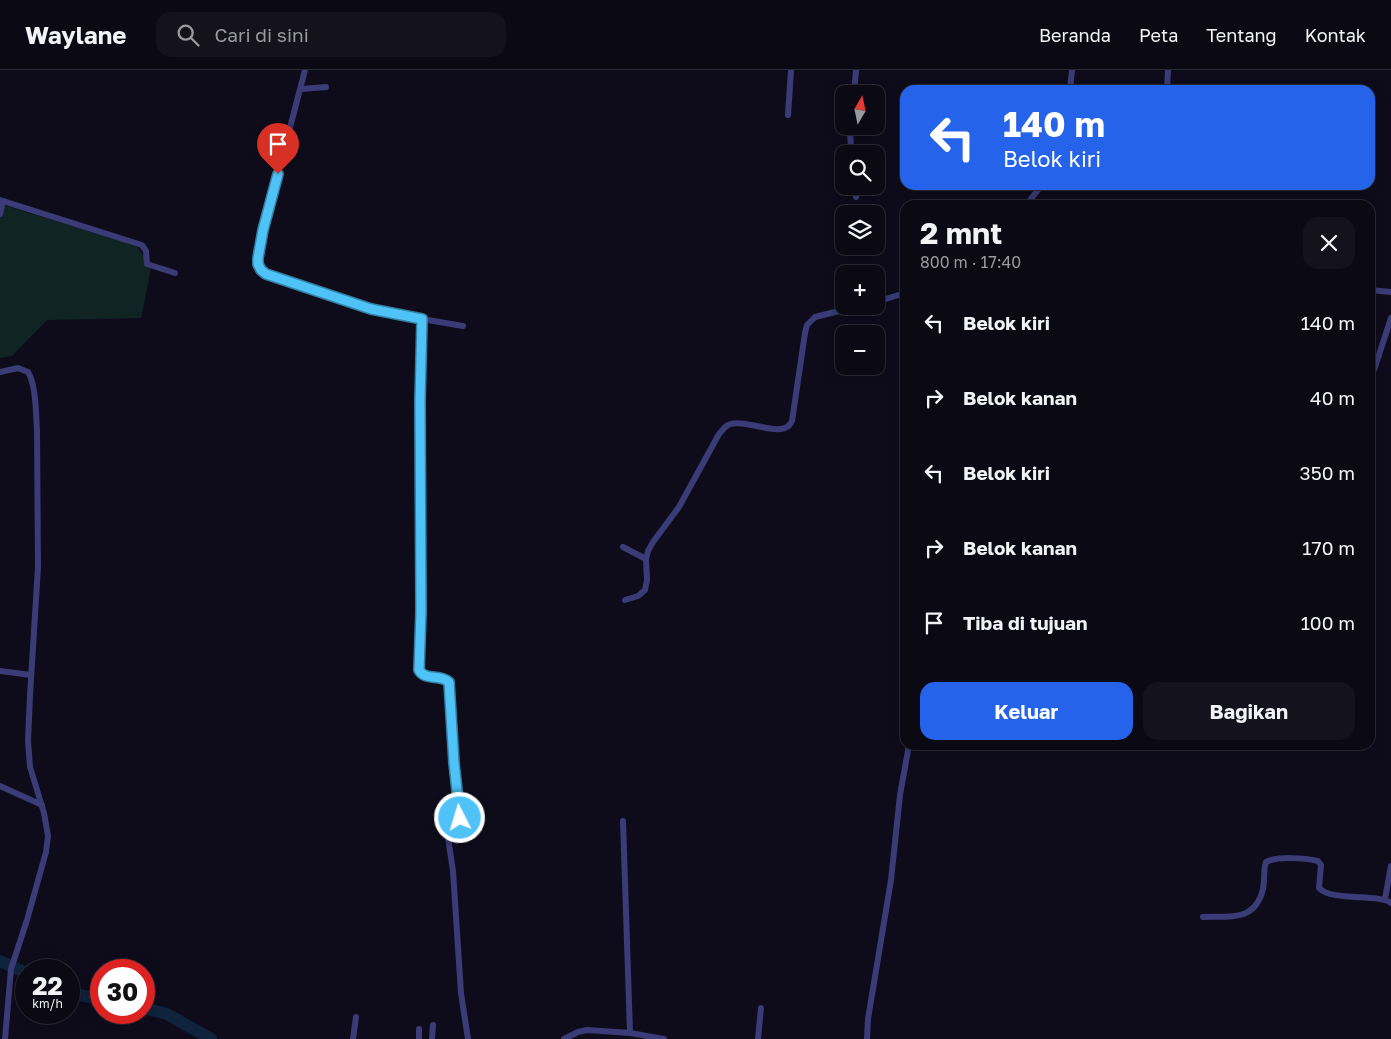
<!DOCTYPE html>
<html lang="id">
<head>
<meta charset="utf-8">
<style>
  body { margin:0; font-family:"Golos Text",sans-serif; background:#13121d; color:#f1f3f6; height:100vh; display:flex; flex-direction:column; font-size:19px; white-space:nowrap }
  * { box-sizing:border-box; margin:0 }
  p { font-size:16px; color:#999aa0 }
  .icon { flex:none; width:28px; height:28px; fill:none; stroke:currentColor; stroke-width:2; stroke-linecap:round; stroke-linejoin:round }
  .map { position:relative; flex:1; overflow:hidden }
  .details { position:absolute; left:900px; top:130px; width:475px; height:550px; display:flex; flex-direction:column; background:#0a0914; border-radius:15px; box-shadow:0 2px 12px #0003,0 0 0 1px #2a2a34 }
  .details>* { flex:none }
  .guide { position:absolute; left:900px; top:15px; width:475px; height:105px; border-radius:15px; box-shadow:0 2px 12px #0003,0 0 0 1px #2a2a34; background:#2563eb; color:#fff; overflow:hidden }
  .needle { width:32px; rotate:9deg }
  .controls { position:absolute; left:835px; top:15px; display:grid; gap:10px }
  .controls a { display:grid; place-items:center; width:50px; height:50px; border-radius:10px; background:#0a0914; box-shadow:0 2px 12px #0003,0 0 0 1px #2a2a34; font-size:25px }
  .speed { position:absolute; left:15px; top:889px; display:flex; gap:10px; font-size:25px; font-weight:700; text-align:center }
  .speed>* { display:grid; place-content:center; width:65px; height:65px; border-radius:50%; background:#0a0914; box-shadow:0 2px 12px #0003,0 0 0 1px #2a2a34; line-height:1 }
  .speed small { font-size:12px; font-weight:400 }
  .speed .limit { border:8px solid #d22; background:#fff; color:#111 }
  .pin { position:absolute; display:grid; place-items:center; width:42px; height:42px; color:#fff; margin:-51px -21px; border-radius:50% 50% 50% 0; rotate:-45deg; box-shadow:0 0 5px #0007 }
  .pin .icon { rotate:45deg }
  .me { position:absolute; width:55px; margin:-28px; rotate:355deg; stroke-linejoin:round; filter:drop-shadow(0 0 4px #0008) }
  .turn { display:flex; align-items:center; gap:18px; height:105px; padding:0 20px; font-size:22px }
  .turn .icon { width:65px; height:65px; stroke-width:2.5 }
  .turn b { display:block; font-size:35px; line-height:42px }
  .round { display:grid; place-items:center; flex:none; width:52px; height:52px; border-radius:15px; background:#13121d }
  .head { display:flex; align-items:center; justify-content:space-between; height:85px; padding:0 20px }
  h1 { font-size:30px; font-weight:700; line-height:38px }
  .button { display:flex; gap:10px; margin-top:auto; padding:10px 20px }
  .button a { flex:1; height:58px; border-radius:15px; background:#2563eb; color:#fff; font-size:20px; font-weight:700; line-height:58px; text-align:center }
  .button a+a { background:#13121d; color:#f1f3f6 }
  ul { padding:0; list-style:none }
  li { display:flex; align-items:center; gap:15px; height:75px; padding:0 20px }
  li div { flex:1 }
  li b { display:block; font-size:19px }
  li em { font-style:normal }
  header { display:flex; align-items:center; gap:30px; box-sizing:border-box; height:70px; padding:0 25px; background:#0a0914; border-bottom:1px solid #2a2a34 }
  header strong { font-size:24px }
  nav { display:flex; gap:28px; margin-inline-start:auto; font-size:18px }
  .search { width:350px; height:45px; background:#13121d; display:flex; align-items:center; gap:12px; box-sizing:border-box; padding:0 18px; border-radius:15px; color:#999aa0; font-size:19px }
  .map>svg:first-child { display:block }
</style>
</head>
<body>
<header>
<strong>Waylane</strong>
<div class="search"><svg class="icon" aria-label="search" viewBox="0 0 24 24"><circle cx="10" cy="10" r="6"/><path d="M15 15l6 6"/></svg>Cari di sini</div>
<nav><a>Beranda</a><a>Peta</a><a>Tentang</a><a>Kontak</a></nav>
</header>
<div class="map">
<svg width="1391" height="969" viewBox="0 0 1391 969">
  <rect width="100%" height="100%" fill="#0e0c1b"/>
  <!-- green -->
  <path fill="#102523" d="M0,134L137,176L151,198L141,248L47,250L12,286L0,288Z"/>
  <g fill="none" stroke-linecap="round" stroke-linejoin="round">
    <!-- river -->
    <g stroke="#0f233d" stroke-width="12">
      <path d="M0,891L26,903"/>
      <path d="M69,924L101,928"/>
      <path d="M144,938L167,944L211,969"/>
    </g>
    <!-- minor -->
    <g stroke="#3b3b77" stroke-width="6">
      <path d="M305,0L263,161L258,194L261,200L266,204L371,239L422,249L420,331L421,459V542L419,599C425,611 440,604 449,612L454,693L460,746L459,749H448L446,754L453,801L461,923L468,969"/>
      <path d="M301,19L326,17"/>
      <path d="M1070,20L1072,0"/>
      <path d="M1167,20L1168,0"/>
      <path d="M854,24L856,0"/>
      <path d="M788,45L791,0"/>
      <path d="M850,56L851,84"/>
      <path d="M855,116L856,127"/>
      <path d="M0,130L142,175L146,181L147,194L175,203"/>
      <path d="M1029,135L1030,130L1042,115"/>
      <path d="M1095,135L1115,133"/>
      <path d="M0,144L3,131"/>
      <path d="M1370,220L1391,222"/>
      <path d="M876,232L905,223"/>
      <path d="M422,249L463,256"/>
      <path d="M0,302L18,298L28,302C36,314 36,345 37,361L38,497L30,625L28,671L30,697L44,743L48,766L46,782L27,850L11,899L5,969"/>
      <path d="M1370,309L1375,297L1391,248"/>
      <path d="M623,477L646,489"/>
      <path d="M625,530L638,526L645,520L647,510L646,489L648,481L653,472L679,437L719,364C722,361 724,357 728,355C743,348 774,365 787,357C788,357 792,352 792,351L805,263L807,255L815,247L859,236"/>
      <path d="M0,601L31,605"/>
      <path d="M0,716L42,735"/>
      <path d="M623,751L630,963"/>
      <path d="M1385,829L1391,796"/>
      <path d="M1203,847C1230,846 1255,852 1263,819C1265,810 1263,801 1266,792C1278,786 1305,788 1318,791L1321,795L1319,818C1332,832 1378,823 1391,833"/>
      <path d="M353,969L356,947"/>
      <path d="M419,969V959"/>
      <path d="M432,969L433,955"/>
      <path d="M564,969L578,962L587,960L630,963L664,969"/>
      <path d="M758,969L761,938"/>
      <path d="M867,969L868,949L891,810L900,725L909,675"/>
    </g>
  </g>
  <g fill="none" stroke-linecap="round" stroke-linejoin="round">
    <!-- route casing -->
    <g stroke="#337fa1" stroke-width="12">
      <path id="route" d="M278,104L263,160L258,188V194L261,200L266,204L371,239L422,249L420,331L421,542L419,600C425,611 440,604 449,612L454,693L460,748"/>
    </g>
    <!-- route -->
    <use href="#route" stroke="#4fc3f7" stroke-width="9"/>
  </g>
</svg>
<div class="controls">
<a><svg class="needle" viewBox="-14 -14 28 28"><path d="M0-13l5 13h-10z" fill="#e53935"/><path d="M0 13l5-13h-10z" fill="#999aa0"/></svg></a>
<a><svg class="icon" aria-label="search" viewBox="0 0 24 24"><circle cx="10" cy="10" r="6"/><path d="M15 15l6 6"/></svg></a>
<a><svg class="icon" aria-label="layers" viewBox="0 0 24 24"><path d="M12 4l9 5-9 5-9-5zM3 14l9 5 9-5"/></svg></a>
<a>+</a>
<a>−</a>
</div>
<div class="speed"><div>22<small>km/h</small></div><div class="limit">30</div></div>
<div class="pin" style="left:278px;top:104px;background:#d93025"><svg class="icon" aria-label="arrive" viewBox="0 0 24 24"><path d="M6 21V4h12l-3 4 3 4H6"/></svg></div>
<svg class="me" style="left:460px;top:748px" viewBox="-20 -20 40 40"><circle r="17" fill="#4fc3f7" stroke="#fff" stroke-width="3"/><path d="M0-11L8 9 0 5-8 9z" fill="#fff"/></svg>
<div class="guide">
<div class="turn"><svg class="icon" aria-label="left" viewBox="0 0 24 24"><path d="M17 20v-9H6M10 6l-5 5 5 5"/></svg><div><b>140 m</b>Belok kiri</div></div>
</div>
<section class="details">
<div class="head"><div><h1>2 mnt</h1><p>800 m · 17:40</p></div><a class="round"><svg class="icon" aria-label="close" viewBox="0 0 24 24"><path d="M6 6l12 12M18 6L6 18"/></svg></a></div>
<ul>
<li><svg class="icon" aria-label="left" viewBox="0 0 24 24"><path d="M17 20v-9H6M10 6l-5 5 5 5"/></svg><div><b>Belok kiri</b></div><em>140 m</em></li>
<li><svg class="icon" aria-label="right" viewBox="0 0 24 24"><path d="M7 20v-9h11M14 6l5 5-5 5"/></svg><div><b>Belok kanan</b></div><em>40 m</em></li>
<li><svg class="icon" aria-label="left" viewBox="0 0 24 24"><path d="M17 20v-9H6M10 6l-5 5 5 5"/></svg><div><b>Belok kiri</b></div><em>350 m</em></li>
<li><svg class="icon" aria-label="right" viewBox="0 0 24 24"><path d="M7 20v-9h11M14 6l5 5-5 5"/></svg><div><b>Belok kanan</b></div><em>170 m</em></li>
<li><svg class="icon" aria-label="arrive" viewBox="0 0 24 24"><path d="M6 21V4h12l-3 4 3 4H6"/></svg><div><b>Tiba di tujuan</b></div><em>100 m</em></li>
</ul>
<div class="button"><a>Keluar</a><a>Bagikan</a></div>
</section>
</div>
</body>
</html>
